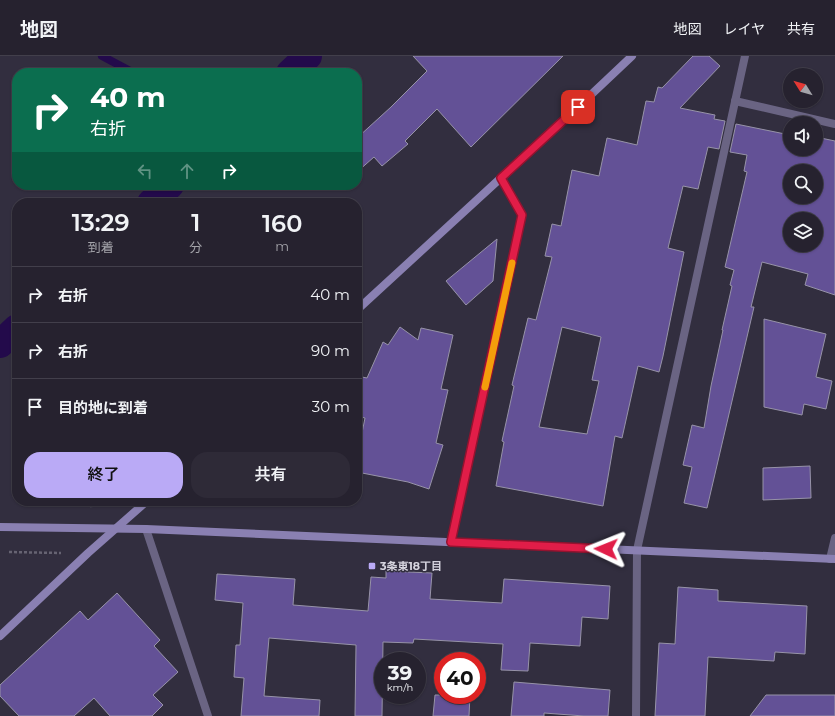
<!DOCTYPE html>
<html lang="ja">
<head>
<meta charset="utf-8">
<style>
  body { margin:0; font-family:Montserrat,"Noto Sans JP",sans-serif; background:#2e2a37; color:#f1f3f6; height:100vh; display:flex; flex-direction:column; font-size:15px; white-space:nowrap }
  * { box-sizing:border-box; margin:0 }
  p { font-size:13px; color:#a4a4aa }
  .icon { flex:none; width:22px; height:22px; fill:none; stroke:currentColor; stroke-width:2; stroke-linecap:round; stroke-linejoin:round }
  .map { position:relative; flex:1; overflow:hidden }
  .side { position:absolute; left:12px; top:142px; width:350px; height:308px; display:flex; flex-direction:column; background:#26222f; border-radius:16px; box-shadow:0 1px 3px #0004,0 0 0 1px #423f4b }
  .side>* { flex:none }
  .hud { position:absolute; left:12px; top:12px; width:350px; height:122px; border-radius:16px; box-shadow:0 1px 3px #0004,0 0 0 1px #423f4b; background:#0b6e4f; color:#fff; overflow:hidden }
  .needle { width:26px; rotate:307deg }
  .buttons { position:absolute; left:783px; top:12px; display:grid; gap:8px }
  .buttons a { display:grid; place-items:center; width:40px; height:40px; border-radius:50%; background:#26222f; box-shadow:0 1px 3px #0004,0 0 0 1px #423f4b; font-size:20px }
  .speed { position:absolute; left:374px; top:596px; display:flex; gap:8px; font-size:20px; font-weight:700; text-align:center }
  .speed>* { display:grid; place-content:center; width:52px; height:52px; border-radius:50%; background:#26222f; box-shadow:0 1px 3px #0004,0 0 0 1px #423f4b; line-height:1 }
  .speed small { font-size:10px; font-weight:400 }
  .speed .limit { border:6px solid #d22; background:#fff; color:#111 }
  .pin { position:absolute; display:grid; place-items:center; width:34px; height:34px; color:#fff; margin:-17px; border-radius:8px; box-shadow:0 2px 6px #0006 }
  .me { position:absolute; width:44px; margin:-22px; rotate:272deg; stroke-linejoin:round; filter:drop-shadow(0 0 3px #0008) }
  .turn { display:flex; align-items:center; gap:14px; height:84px; padding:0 12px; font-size:18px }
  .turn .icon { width:52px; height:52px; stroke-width:2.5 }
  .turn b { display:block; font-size:28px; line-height:34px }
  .lanes { display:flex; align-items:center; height:38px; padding:0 12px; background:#0003; justify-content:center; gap:20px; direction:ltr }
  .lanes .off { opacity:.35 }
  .eta { display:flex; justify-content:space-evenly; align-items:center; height:68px; text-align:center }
  .eta b { font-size:24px; font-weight:600; line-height:28px }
  .primary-button { display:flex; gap:8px; margin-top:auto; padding:8px 12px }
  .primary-button a { flex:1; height:46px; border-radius:16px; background:#baaaf6; color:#111; font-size:16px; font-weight:600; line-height:46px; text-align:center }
  .primary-button a+a { background:#2e2a37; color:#f1f3f6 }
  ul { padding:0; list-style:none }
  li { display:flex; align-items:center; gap:12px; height:56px; padding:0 12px; border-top:1px solid #423f4b }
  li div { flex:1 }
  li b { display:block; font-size:15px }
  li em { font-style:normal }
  header { display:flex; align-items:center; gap:24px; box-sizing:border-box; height:56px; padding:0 20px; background:#26222f; border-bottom:1px solid #423f4b }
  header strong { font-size:19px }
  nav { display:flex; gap:22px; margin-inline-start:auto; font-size:14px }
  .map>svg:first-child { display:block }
</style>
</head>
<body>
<header>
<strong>地図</strong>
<nav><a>地図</a><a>レイヤ</a><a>共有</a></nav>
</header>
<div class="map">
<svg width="835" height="660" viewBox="0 0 835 660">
  <rect width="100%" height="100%" fill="#322e3f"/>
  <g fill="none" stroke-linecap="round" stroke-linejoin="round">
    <!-- stream -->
    <path stroke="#230a4b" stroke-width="8" d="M102,0L134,17"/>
    <!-- canal -->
    <g stroke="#230a4b" stroke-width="28">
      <path d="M290,17L308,0"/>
      <path d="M151,147L170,129"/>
      <path d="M0,288L17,272"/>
    </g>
  </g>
  <!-- building -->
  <g fill="#635196" stroke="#9793a8" fill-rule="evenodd">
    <path d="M413,0H563L471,91L437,53L405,85L408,88L382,110L374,101L357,116V82L391,51L427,15Z"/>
    <path d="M693,0H709L720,10L680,52L715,59L714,63L725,65L719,93L708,91L698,133L683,130L668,192L684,196L663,300L659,316L638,310L622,382L615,380L603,450L496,430L504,386L502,385L514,330L512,329L528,262L536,264L552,201L545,200L552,168L561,170L572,114L599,120L607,82L637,89L646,45L654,46L658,31L662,32ZM562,271L601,281L592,324L599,325L587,378L539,371Z"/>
    <path d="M736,68L790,79V93H816V81L835,85V239L805,229L808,218L762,206L751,251H754L707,452L684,447L692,411L683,409L692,369L704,372L711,330L723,274H722L732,230L730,229L734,214L725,211L747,116L744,115L747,99L730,96ZM790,115H816V141H790ZM790,163H816V189H790Z"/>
    <path d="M497,183L493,225L466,249L446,225Z"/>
    <path d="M764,263L826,278L816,321L832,325L826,353L804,348L802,359L764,351Z"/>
    <path d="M400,271L418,284L421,272L453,279L441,333L448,334L436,387L443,389L429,433L408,426L357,416V402L365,362L357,360V320L367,322L383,286L388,289Z"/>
    <path d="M810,410L811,442L763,444V412Z"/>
    <path d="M386,515L432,517L430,543L502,547L504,523L610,530L608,563L582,561L580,590L530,587L528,615L501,614L503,588L414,583L413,587L383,586L382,660H355L356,589L269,582L264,640L320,644L319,660H241L244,622L234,621L236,589H240L243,547L215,544L217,518L295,523L293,549L368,555L371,521L386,522Z"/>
    <path d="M678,531L718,534V545L807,550L805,598L775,596L774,605L708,601L705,660H655L659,587L675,588Z"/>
    <path d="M117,537L160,584L154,590L178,616L153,639L163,649L152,660H110L94,642L74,660H19L0,640V629L80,555L88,564Z"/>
    <path d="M514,626L610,634L608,660H584L544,657V660H511Z"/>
    <path d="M435,639H470L469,660H433Z"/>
    <path d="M766,639H835V660H750Z"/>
  </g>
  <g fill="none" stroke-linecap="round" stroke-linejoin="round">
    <!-- path -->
    <g stroke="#666372" stroke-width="2.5" stroke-dasharray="3 2" stroke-linecap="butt">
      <path d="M165,448H212"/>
      <path d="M90,450L114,449"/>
      <path d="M9,496L61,497"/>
    </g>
    <!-- street -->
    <g stroke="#6a6483" stroke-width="8">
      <path d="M735,45L835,68"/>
      <path d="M146,473L208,660"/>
      <path d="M451,486L522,159L501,122"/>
      <path d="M830,503L835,482"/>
      <path d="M636,660L637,494L745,0"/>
    </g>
    <!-- secondary -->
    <g stroke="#8a80b2" stroke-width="8">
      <path d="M357,254L578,51L632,0"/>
      <path d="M0,471L146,473L835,503"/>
      <path d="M0,580L88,497L147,445"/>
    </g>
  </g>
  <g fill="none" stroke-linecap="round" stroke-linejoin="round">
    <!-- route casing -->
    <g stroke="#92132f" stroke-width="10">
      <path id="route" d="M578,51L501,122L522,159L451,486L606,493"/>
    </g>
    <!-- route -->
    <use href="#route" stroke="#e11d48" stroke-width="7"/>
    <!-- slow -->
    <path stroke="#f59e0b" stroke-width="7" d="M485,331L512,207"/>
  </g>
  <!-- markers -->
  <rect fill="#baaaf6" stroke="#322e3f" stroke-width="1.5" x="368" y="506" width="8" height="8" rx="2"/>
  <g text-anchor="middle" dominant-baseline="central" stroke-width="3" stroke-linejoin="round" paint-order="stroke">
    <!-- poi labels -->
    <g font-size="11" font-weight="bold" fill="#d5d3de" stroke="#322e3f" text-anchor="start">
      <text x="380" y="510">3条東18丁目</text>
    </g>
  </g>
</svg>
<div class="buttons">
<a><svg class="needle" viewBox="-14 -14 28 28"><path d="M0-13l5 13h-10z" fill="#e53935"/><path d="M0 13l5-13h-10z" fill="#a4a4aa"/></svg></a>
<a><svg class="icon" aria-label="sound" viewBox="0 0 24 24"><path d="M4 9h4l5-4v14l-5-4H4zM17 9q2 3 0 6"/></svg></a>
<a><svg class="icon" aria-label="search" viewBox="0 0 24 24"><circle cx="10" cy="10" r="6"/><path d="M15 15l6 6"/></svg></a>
<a><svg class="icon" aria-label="layers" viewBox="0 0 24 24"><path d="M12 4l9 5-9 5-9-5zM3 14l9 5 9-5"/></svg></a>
</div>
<div class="speed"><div>39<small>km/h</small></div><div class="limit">40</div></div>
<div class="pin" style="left:578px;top:51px;background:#d93025"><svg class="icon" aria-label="arrive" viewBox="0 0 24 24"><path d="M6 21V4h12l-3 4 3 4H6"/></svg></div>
<svg class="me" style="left:606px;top:493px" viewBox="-20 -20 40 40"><path d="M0-17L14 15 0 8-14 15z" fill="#e11d48" stroke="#fff" stroke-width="4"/></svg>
<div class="hud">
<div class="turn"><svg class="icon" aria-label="right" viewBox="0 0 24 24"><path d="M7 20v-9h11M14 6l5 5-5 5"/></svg><div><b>40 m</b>右折</div></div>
<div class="lanes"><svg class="icon off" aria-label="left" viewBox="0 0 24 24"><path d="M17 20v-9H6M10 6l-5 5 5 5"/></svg><svg class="icon off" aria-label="ahead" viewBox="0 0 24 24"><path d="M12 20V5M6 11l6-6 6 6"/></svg><svg class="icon" aria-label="right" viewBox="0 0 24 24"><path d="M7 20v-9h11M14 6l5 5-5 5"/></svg></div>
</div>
<section class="side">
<div class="eta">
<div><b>13:29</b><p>到着</p></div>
<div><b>1</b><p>分</p></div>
<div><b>160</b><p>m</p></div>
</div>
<ul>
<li><svg class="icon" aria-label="right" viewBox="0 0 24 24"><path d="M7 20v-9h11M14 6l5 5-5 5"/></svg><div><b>右折</b></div><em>40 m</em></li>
<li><svg class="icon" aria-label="right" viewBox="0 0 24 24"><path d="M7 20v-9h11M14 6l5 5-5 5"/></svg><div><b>右折</b></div><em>90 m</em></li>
<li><svg class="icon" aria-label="arrive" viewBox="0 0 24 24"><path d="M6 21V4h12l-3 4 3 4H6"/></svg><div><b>目的地に到着</b></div><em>30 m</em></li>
</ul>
<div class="primary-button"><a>終了</a><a>共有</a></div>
</section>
</div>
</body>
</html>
